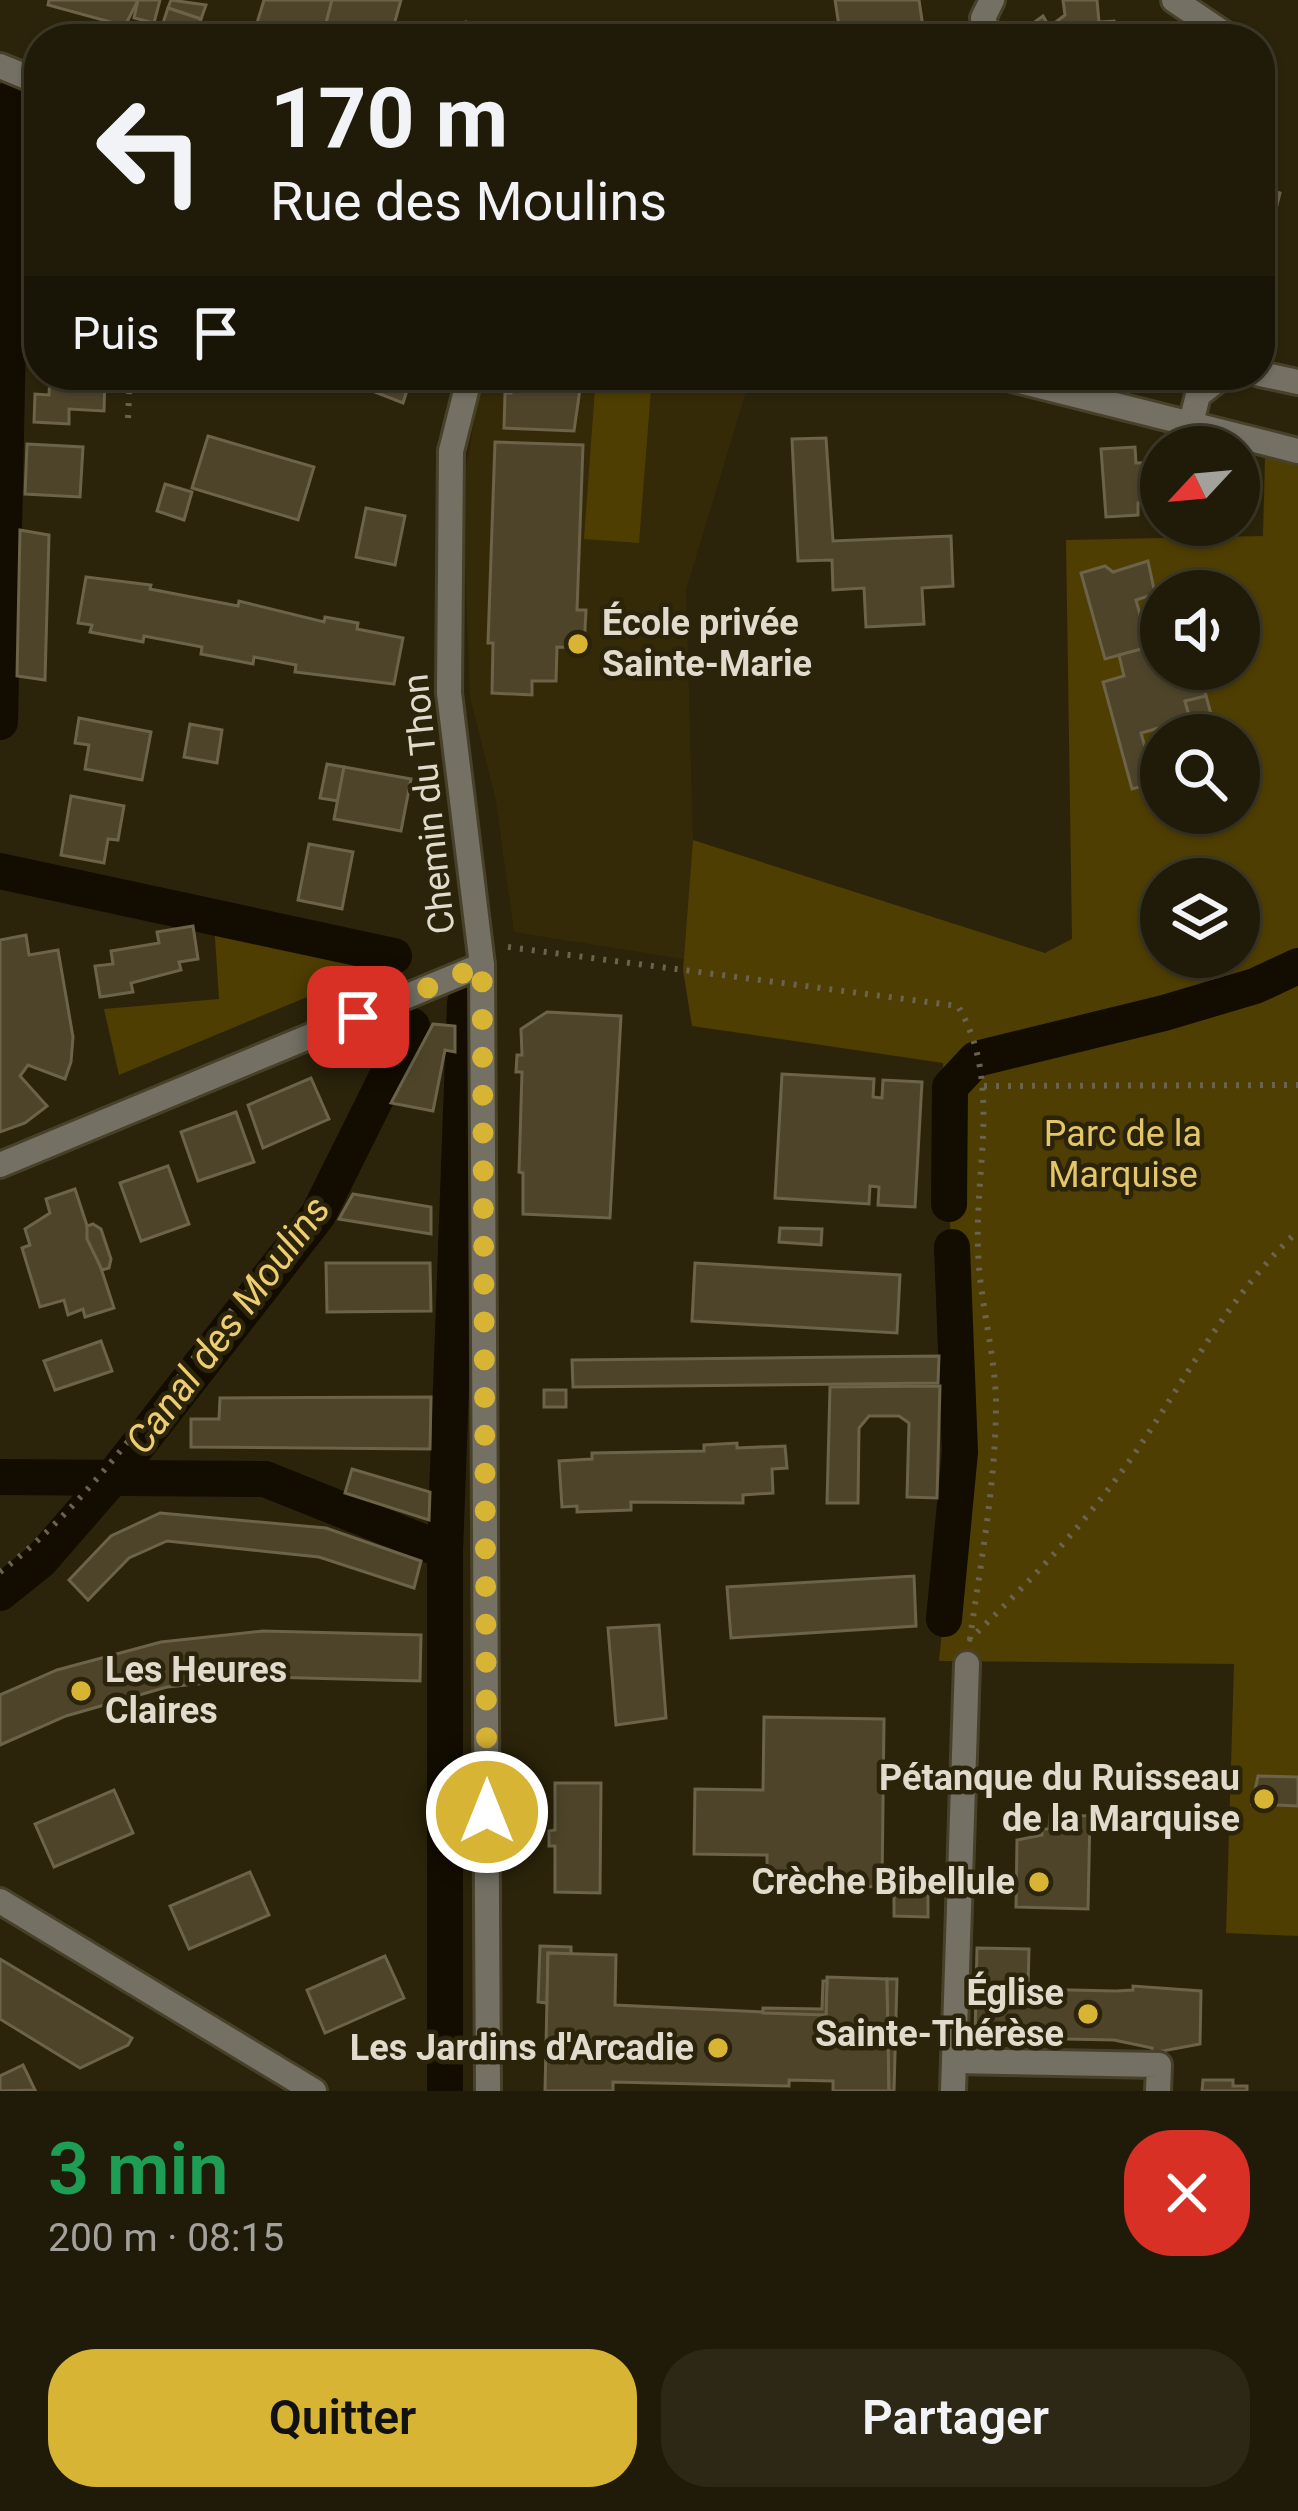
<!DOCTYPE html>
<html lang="fr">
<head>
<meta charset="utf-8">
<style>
  body { margin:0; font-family:Roboto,sans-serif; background:#2d2816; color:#f1f3f6; height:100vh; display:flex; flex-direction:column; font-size:45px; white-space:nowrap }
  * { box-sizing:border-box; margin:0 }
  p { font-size:39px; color:#a2a19c }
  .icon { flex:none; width:66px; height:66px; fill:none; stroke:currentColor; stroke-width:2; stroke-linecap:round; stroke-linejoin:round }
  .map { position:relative; height:2091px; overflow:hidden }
  .drawer { display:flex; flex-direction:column; background:#201b08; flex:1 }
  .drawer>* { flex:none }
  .banner { position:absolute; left:24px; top:24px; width:1251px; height:366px; border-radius:48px; box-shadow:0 3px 9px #0004,0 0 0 3px #3d3929; background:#201b08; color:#f1f3f6; overflow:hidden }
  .needle { width:78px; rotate:244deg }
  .controls { position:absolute; left:1140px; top:426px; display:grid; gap:24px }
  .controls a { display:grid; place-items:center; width:120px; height:120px; border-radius:50%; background:#201b08; box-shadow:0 3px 9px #0004,0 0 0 3px #3d3929; font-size:60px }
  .pin { position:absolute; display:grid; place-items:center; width:102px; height:102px; color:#fff; margin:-51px; border-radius:24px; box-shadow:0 6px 18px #0006 }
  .me { position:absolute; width:132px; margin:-66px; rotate:0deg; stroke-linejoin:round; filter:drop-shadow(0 0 9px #0008) }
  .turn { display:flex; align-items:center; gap:42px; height:252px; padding:0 48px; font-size:54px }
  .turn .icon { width:156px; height:156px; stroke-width:2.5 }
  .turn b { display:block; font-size:84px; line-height:102px }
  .then { display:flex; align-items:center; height:114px; padding:0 48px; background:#0003; gap:24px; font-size:45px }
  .round { display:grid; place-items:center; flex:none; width:126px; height:126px; border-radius:48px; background:#2d2816 }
  .overview { display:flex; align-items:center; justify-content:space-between; height:204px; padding:0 48px }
  h1 { font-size:72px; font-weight:600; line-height:90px; color:#1e9e55 }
  .button { display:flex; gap:24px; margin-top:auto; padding:24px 48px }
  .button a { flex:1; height:138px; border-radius:48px; background:#d8b434; color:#111; font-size:48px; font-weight:600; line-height:138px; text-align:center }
  .button a+a { background:#2d2816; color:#f1f3f6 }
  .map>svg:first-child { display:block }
</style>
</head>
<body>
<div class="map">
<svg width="1298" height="2091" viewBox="0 0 1298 2091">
  <rect width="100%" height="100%" fill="#2b240a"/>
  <!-- built -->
  <path fill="#352a08" d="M482,375H751L686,590L693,840L684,959L514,932L496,801L470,697L462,492Z"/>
  <!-- green -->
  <g fill="#4e3e02" fill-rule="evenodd">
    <path d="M596,375L652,377L639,543L584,539Z"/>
    <path d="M1265,457L1298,466V1936L1226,1933L1234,1664L939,1661L960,1452L943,1063L692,1026L683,970L693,840L1045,953L1072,939L1066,540L1263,536ZM1161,591H1239V669H1161ZM1161,735H1239V813H1161ZM1161,879H1239V957H1161Z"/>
    <path d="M214,923L389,963L119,1075L104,1009L219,999Z"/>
  </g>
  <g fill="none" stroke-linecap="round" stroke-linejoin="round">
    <!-- canal -->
    <g stroke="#130c00" stroke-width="36">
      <path d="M0,722L13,97L39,111"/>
      <path d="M0,871L394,956"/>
      <path d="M949,1204L950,1087L976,1059L1164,1013L1255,986L1298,966"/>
      <path d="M0,1477L265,1479L445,1551"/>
      <path d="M0,1593L40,1561L113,1477L318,1215L412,1026"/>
      <path d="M944,1619L960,1452L952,1247"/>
      <path d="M445,2091V1551L465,1003"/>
    </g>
  </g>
  <!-- building -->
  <g fill="#4d442a" stroke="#6c6348" stroke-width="3">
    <path d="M49,0H138L125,26L48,5Z"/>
    <path d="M138,0H160L154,23L134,18Z"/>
    <path d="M171,0L206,5L201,19L168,8Z"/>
    <path d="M264,0H332L322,39L257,23Z"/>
    <path d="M332,0H401L390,39H322Z"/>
    <path d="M835,0H919L923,27L905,29L906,39H841Z"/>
    <path d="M1063,0H1097L1099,22L1114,21L1115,39H1033L1065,15Z"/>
    <path d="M168,8L201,19L195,39L158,38Z"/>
    <path d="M1043,16L1050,28L1033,39H1020L1017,35Z"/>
    <path d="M466,22L526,39H461Z"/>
    <path d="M1260,148L1271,151L1261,187L1280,193L1274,217L1260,213Z"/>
    <path d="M50,375H105L104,411L69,409V424L34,422L35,394L49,395Z"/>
    <path d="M309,375H412L403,403L342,379L341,385Z"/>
    <path d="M512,375H582L574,431L504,428L505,393H511Z"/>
    <path d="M208,436L314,467L298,520L192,488Z"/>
    <path d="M826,438L833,541L951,536L953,586L922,588L924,624L866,627L864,588L833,590L832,560L798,561L792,439Z"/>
    <path d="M495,442L583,445L577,610H586L584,648L557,647L556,681H532V695L492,693L493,643H488Z"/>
    <path d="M27,444L83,447L80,497L25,494Z"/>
    <path d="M1135,447L1136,463L1161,462V502L1138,503V515L1106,517L1101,449Z"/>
    <path d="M165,484L192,492L184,520L157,511Z"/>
    <path d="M366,508L405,516L395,565L356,557Z"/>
    <path d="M20,530L49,535L45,680L17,676Z"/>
    <path d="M1148,561L1155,594L1136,600L1149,647L1105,659L1081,573L1105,566L1113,572Z"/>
    <path d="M86,577L151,585L150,589L238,606L239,601L324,622L325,617L358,623L357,629L403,638L394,684L295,672L296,665L254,657L253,664L201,654L202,647L144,636L143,642L90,632L92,625L78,623Z"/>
    <path d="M1160,644L1161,669H1199L1206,696L1185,701L1190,719L1141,733L1155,783L1132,789L1103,682L1124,676L1119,655Z"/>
    <path d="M1206,696L1211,714L1190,719L1185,701Z"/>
    <path d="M79,718L151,732L142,780L85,769L89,745L75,743Z"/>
    <path d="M190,724L222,730L217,763L184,757Z"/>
    <path d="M327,764L344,767L338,801L320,798Z"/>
    <path d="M344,767L411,779L401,831L334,819Z"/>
    <path d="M71,796L124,806L118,840L108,839L104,863L61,855Z"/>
    <path d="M309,844L353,852L342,909L298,900Z"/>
    <path d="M193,926L198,959L179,962L181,970L131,983L133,992L100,997L95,966L113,964L111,951L159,943L157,932Z"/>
    <path d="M26,935L29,955L58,950L73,1037L71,1062L65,1079L28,1065L20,1076L47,1106L25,1123L0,1132V940Z"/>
    <path d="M547,1012L621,1016L610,1218L523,1214V1173L519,1172L522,1072H516L517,1055H522L521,1029Z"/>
    <path d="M433,1024L455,1026V1052L445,1050L433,1111L391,1103Z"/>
    <path d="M358,1041L366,1059L346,1066L339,1049Z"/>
    <path d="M782,1074L874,1079L873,1097L882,1098L883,1080L922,1082L915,1207L878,1205L879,1187L870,1186L869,1204L775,1198Z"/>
    <path d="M311,1078L329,1119L263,1148L248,1105Z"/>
    <path d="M236,1112L254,1162L198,1181L181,1132Z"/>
    <path d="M168,1166L189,1224L141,1241L120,1183Z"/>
    <path d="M75,1189L114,1308L85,1317L83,1309L68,1315L64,1300L40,1307L22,1248L30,1245L25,1229L50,1213L46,1199Z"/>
    <path d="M353,1194L431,1207V1234L339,1219Z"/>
    <path d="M93,1224L101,1229L111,1259L109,1268L102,1270L87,1239V1226Z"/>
    <path d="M780,1228L822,1229L821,1245L779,1242Z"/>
    <path d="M326,1263H430L431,1311L327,1312Z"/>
    <path d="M695,1263L900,1275L897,1333L692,1321Z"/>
    <path d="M101,1341L112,1371L55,1390L44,1361Z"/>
    <path d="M939,1356L938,1383L573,1387L572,1360Z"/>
    <path d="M940,1386L937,1498L907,1497L909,1423L899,1416H869L859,1428L858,1503H827L830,1387Z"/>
    <rect x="544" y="1390" width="22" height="17"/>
    <path d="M431,1397L430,1449L191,1447V1419H219L220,1398Z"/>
    <path d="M737,1443V1448L785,1446L787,1468L772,1469L773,1493L743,1495V1503L631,1502V1510L577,1512V1506L562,1507L559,1461L592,1459V1453L704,1451V1445Z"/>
    <path d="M352,1469L430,1492L429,1520L345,1493Z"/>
    <path d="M160,1513L326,1528L421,1561L414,1588L319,1557L167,1541L129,1558L88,1600L69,1580L111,1536Z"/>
    <path d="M914,1576L916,1626L731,1638L727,1587Z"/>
    <path d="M659,1625L666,1718L616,1725L608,1628Z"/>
    <path d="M263,1631L421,1635L420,1681L265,1677L167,1687L66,1716L0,1745V1695L57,1670L161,1642Z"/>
    <path d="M764,1717L884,1719L882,1887L767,1884V1855L694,1854L695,1789L763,1790Z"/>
    <path d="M1258,1776L1298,1777V1806L1252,1804Z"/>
    <path d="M555,1783H601L600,1893L555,1892V1846H549V1831L555,1830Z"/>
    <path d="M114,1790L133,1833L54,1867L35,1824Z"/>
    <path d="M1050,1815L1090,1816L1088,1909L1016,1907L1017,1840L1042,1835V1829H1049Z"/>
    <path d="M250,1872L269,1915L189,1949L170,1906Z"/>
    <path d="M894,1887L928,1888V1917L894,1916Z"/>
    <path d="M540,1946L571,1947V1954L548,1953L547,2003L538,2002Z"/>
    <path d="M977,1948L1029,1949L1028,1989L1116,1991L1133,1990V1986L1201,1991L1200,2044L1152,2053V2048L1114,2040L975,2037Z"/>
    <path d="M548,1953L616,1955L615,2005L826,2015L827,1977L887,1979L889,2091H833V2081L789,2080V2086L613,2082V2091H545Z"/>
    <path d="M385,1956L404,1998L325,2033L307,1990Z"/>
    <path d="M0,1959L132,2038L128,2045L80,2068L0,2019Z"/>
    <path d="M887,1979H897L894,2091H889Z"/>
    <path d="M823,1981H827L826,2015L763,2013V2008L822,2009Z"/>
    <path d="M23,2065L35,2090L0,2091V2076Z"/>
    <path d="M1203,2080H1233V2086H1247V2091H1202Z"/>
  </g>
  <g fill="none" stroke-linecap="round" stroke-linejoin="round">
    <!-- minor casing -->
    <g stroke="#484129" stroke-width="30">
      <g id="minor">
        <path d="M1174,0L1232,39"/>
        <path d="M990,39L983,18L992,0"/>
        <path d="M0,66L39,82"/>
        <path d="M1260,374L1298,382"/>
        <path d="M470,375L451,451L449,693L482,965L488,2091"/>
        <path d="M996,375L1298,451"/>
        <path d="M1191,423L1198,395L1224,375"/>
        <path d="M0,1165L482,965"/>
        <path d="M954,2061L1159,2065L1158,2091"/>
        <path d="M953,2091L967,1664"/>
      </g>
    </g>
    <!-- tertiary casing -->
    <g stroke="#484129" stroke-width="30">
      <path id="tertiary" d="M0,1901L314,2091"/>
    </g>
    <!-- path -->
    <g stroke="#6a634d" stroke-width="6" stroke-dasharray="3 9" stroke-linecap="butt">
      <path d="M128,418L130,375"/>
      <path d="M508,947L958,1006C1002,1081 975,1165 978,1248C979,1299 995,1351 996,1402C996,1482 981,1560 970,1639C1031,1581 1086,1523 1135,1453C1187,1377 1229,1295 1298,1231"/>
      <path d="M984,1086L1298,1085"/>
      <path d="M0,1572C98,1498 175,1374 256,1281"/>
    </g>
    <!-- minor -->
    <use href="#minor" stroke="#747064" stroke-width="24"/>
    <!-- tertiary -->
    <use href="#tertiary" stroke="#747064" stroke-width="24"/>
  </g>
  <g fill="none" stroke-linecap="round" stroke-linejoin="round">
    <!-- route -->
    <path stroke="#d8b434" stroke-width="21" stroke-dasharray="0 37.8" d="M358,1017L482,965L487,1812"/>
  </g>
  <!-- markers -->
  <g fill="#d8b434" stroke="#2b240a" stroke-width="4.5">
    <circle cx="578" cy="644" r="12"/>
    <circle cx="81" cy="1691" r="12"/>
    <circle cx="1264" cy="1799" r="12"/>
    <circle cx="1039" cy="1882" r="12"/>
    <circle cx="1088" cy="2014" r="12"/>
    <circle cx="718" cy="2048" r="12"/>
  </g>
  <g text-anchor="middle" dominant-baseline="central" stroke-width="9" stroke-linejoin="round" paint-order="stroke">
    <!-- poi labels -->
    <g font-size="36" font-weight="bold" fill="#e0dbcc" stroke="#2b240a" text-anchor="end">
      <text x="602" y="623" text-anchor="start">École privée<tspan x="602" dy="41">Sainte-Marie</tspan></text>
      <text x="105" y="1670" text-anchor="start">Les Heures<tspan x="105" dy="41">Claires</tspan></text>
      <text x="1240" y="1778">Pétanque du Ruisseau<tspan x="1240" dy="41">de la Marquise</tspan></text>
      <text x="1015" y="1882">Crèche Bibellule</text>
      <text x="1064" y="1993">Église<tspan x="1064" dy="41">Sainte-Thérèse</tspan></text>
      <text x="694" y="2048">Les Jardins d'Arcadie</text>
    </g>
    <!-- street labels -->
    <g font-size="36" fill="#e0dbcc" stroke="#2b240a">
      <text transform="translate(429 804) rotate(-96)">Chemin du Thon</text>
    </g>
    <!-- park labels -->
    <g font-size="36" fill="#e3c668" stroke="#2b240a">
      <text x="1123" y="1134">Parc de la<tspan x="1123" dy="41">Marquise</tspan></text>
    </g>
    <!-- water labels -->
    <g font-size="39" font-style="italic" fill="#ecce71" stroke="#2b240a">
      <text transform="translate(228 1325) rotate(-53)">Canal des Moulins</text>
    </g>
  </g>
</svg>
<div class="controls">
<a><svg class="needle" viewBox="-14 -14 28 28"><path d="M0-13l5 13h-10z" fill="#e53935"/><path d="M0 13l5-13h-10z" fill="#a2a19c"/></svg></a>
<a><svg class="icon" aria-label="sound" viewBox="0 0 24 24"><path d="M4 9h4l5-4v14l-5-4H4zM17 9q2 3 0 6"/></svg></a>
<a><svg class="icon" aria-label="search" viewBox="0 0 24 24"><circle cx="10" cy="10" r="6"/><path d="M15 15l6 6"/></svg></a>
<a><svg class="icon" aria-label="layers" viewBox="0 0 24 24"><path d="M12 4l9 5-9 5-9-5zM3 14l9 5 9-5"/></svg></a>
</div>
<div class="pin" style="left:358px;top:1017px;background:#d93025"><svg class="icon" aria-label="arrive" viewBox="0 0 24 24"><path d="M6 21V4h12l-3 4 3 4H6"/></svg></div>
<svg class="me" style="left:487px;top:1812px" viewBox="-20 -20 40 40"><circle r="17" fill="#d8b434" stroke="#fff" stroke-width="3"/><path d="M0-11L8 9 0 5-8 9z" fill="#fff"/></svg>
<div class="banner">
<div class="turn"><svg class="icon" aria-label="left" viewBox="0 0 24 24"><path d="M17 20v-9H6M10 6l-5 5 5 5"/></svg><div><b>170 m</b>Rue des Moulins</div></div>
<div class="then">Puis<svg class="icon" aria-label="arrive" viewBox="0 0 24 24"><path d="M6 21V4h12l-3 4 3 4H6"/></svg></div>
</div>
</div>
<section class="drawer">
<div class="overview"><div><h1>3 min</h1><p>200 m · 08:15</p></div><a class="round" style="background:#d93025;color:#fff"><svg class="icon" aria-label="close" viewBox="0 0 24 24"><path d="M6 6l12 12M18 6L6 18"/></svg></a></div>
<div class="button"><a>Quitter</a><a>Partager</a></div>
</section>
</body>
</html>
